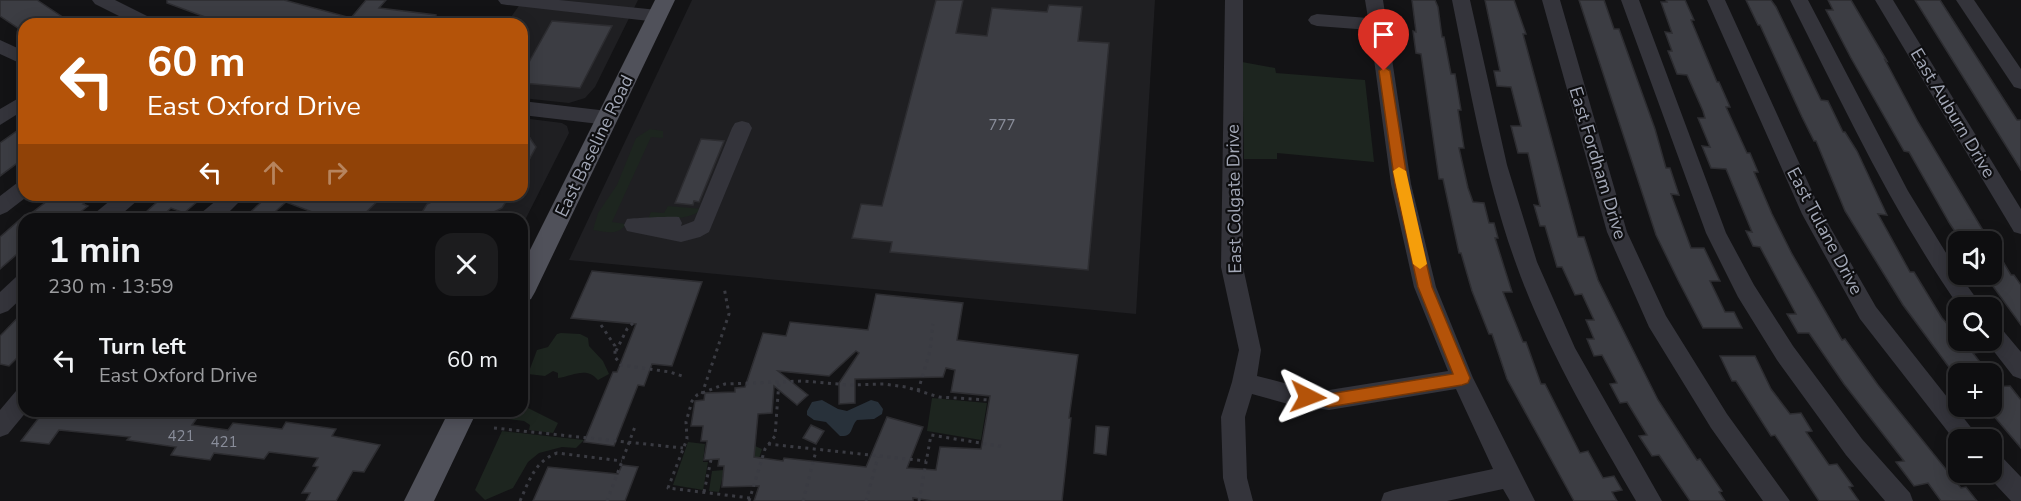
<!DOCTYPE html>
<html lang="en">
<head>
<meta charset="utf-8">
<style>
  body { margin:0; font-family:"Nunito Sans",sans-serif; background:#1c1c1e; color:#f1f3f6; height:100vh; display:flex; flex-direction:column; font-size:22px; white-space:nowrap }
  * { box-sizing:border-box; margin:0 }
  p { font-size:20px; color:#9b9c9f }
  .icon { flex:none; width:33px; height:33px; fill:none; stroke:currentColor; stroke-width:2; stroke-linecap:round; stroke-linejoin:round }
  .map { position:relative; flex:1; overflow:hidden }
  .drawer { position:absolute; left:18px; top:213px; width:510px; height:204px; display:flex; flex-direction:column; background:#0e0e10; border-radius:18px; box-shadow:0 3px 15px #0003,0 0 0 2px #2e2e30 }
  .drawer>* { flex:none }
  .guide { position:absolute; left:18px; top:18px; width:510px; height:183px; border-radius:18px; box-shadow:0 3px 15px #0003,0 0 0 2px #2e2e30; background:#b45309; color:#fff; overflow:hidden }
  .fabs { position:absolute; left:1948px; top:231px; display:grid; gap:12px }
  .fabs a { display:grid; place-items:center; width:54px; height:54px; border-radius:12px; background:#0e0e10; box-shadow:0 3px 15px #0003,0 0 0 2px #2e2e30; font-size:30px }
  .pin { position:absolute; display:grid; place-items:center; width:51px; height:51px; color:#fff; margin:-62px -26px; border-radius:50% 50% 50% 0; rotate:-45deg; box-shadow:0 0 6px #0007 }
  .pin .icon { rotate:45deg }
  .me { position:absolute; width:66px; margin:-33px; rotate:93deg; stroke-linejoin:round; filter:drop-shadow(0 0 4px #0008) }
  .turn { display:flex; align-items:center; gap:21px; height:126px; padding:0 30px; font-size:27px }
  .turn .icon { width:78px; height:78px; stroke-width:2.5 }
  .turn b { display:block; font-size:42px; line-height:51px }
  .lanes { display:flex; align-items:center; height:57px; padding:0 30px; background:#0003; justify-content:center; gap:30px; direction:ltr }
  .lanes .off { opacity:.35 }
  .round { display:grid; place-items:center; flex:none; width:63px; height:63px; border-radius:18px; background:#1c1c1e }
  .overview { display:flex; align-items:center; justify-content:space-between; height:102px; padding:0 30px }
  h1 { font-size:36px; font-weight:700; line-height:45px }
  ul { padding:0; list-style:none }
  li { display:flex; align-items:center; gap:18px; height:90px; padding:0 30px }
  li div { flex:1 }
  li b { display:block; font-size:22px }
  li em { font-style:normal }
  .map>svg:first-child { display:block }
</style>
</head>
<body>
<div class="map">
<svg width="2021" height="501" viewBox="0 0 2021 501">
  <rect width="100%" height="100%" fill="#131315"/>
  <!-- built -->
  <g fill="#1f1f22">
    <path d="M523,0H638L595,87L585,98L569,103L522,98V24H506Z"/>
    <path d="M692,0H1155L1136,314L569,260Z"/>
    <path d="M522,118L562,123L567,126L569,133L522,226V219H339L364,195H522Z"/>
  </g>
  <!-- green -->
  <g fill="#1d251f">
    <path d="M1242,62L1275,68L1276,73L1365,80L1374,162L1277,153V159H1244Z"/>
    <path d="M650,129L663,131V138L651,137L612,222L626,224C618,236 606,232 593,230L598,213L617,185L636,138Z"/>
    <path d="M668,206L703,209C689,220 666,220 648,219L651,212L664,213Z"/>
    <path d="M561,333L580,334L588,338L589,346L603,361L609,374L598,380C586,366 573,376 558,378V373L553,371L545,376L528,374L537,350L548,347L557,334Z"/>
    <path d="M932,398L987,403L981,440L927,431Z"/>
    <path d="M522,405L558,423L553,433L529,430L530,425L524,421L507,419L512,411H522Z"/>
    <path d="M502,431L584,440L576,448L562,447L539,453L528,462L513,488L485,500L475,490Z"/>
    <path d="M688,442L705,444L703,462H708L703,490L673,485Z"/>
    <path d="M755,446L762,449L750,486L724,471L719,492L709,491L712,471L724,470Z"/>
  </g>
  <!-- water -->
  <path fill="#28313a" d="M822,400L838,409L847,411L871,400L878,402L883,409L882,414L874,419L857,420C850,427 854,437 840,436L826,422L814,420L807,415V411L812,402Z"/>
  <!-- building -->
  <g fill="#3c3d43" stroke="#2d2d31" stroke-width="1.5" fill-rule="evenodd">
    <path d="M0,0H37L73,24H24V32L0,16Z"/>
    <path d="M167,0H284L351,18L366,0H386L379,8L436,15L435,24H224L167,3Z"/>
    <path d="M936,0H963L956,33L987,36L992,8L1047,12L1049,5L1082,7L1078,41L1109,43L1088,270L890,252L892,242L852,238L861,204L882,206Z"/>
    <path d="M1412,0H1435L1438,7L1442,37H1444L1451,74H1455L1461,110H1458L1464,148H1459L1468,188L1473,202L1484,203L1489,223H1494L1498,238H1495L1512,292H1503L1523,342H1526L1541,384H1545L1580,453L1588,451L1603,478L1614,476L1622,490L1612,492L1617,501H1574L1507,379L1492,334H1489L1472,291L1461,253H1459L1443,179H1439L1421,54L1416,53L1413,31L1416,32Z"/>
    <path d="M1485,0H1514L1526,34H1523L1578,237H1584L1598,280L1658,400L1697,460L1700,459L1722,491L1719,492L1725,501H1690L1659,455L1652,456L1639,436L1647,435L1627,402L1620,403L1610,384L1617,383L1602,355L1594,356L1587,339H1594L1586,320H1594L1582,294L1575,295L1562,267H1557L1545,226H1540L1534,205L1540,206L1528,153H1518L1511,126H1521L1511,87L1497,86L1494,71H1500Z"/>
    <path d="M1579,0H1604L1614,29H1619L1655,129L1666,168H1670L1679,195L1671,194L1691,248H1704L1720,281H1710L1725,312H1734L1742,328H1703L1678,280L1656,235Z"/>
    <path d="M1666,0H1685L1694,20H1691L1717,82H1719L1730,107H1726L1747,153H1750L1758,172H1754L1772,214L1792,254L1842,340L1845,339L1878,385L1961,488L1966,487L1977,501H1941L1928,483L1914,486L1896,462L1904,461L1844,384L1809,333H1798L1787,314H1796L1760,247L1753,246L1746,231L1752,232L1726,169L1711,168L1702,146L1710,147L1698,118H1705L1703,111L1687,75L1677,74L1668,51H1672L1665,32L1672,33L1661,2H1667Z"/>
    <path d="M1746,0H1771L1776,7L1821,100L1828,101L1843,132H1845L1857,151L1887,215L1878,214L1910,272H1914L1942,318L1951,328L1959,327V340H1983L1991,351L1973,353L1989,374H1954L1903,305L1845,211L1816,141H1814L1802,117L1760,25H1758Z"/>
    <path d="M1828,0H1851L1887,61L1885,60L1918,122L1990,242H1962L1950,224L1909,152L1904,151L1851,58L1826,10H1833Z"/>
    <path d="M1915,0H1940L2017,120H2021V170Z"/>
    <path d="M552,21L612,26L580,88L522,83V61L529,62Z"/>
    <path d="M24,126V158L0,176V143Z"/>
    <path d="M522,126L536,147L522,173Z"/>
    <path d="M701,139L724,141L699,202L694,201L693,205L675,203Z"/>
    <path d="M55,195H95L83,204L88,206L74,217L24,219Z"/>
    <path d="M143,195H205L184,213L171,208L160,218L146,212L157,202L142,197Z"/>
    <path d="M269,195H384L359,219H308L315,213L286,202L267,219H243Z"/>
    <path d="M447,195H510L502,208L480,219H418L427,204Z"/>
    <path d="M24,216V248L0,269V237Z"/>
    <path d="M1992,243L2011,275H2014L2021,285V325L1984,274H1992Z"/>
    <path d="M592,271L702,282L672,366L652,364L644,386L638,385L614,446L584,442L613,372H617L636,324L571,318Z"/>
    <path d="M876,294L963,303L957,340L1078,355L1069,418H1071L1062,501H932L913,498V501H754L759,486L722,487L724,466H718L719,459L704,460L707,441H701L703,426H691L695,401L704,400L705,393L735,392V388L745,387L763,333L786,336L790,322L868,330ZM856,351L859,353L839,383V404L855,403V379L943,377L946,368L955,370L951,392L990,396L981,449L940,447L936,470L907,468L923,427L887,417L866,467L784,458L783,461L754,457L758,414L772,413L774,386L797,405L808,395L778,371L829,376Z"/>
    <path d="M24,311V351L9,366L0,364V336Z"/>
    <path d="M1720,356H1755L1771,389L1790,414L1801,413L1812,431L1806,432L1829,465L1837,464L1853,486L1849,487L1859,501H1819L1775,435L1771,436L1736,381H1732Z"/>
    <path d="M2010,386L2021,400V448L1992,414V387Z"/>
    <path d="M44,411H146L197,418L192,425L228,430L233,423L282,429L286,422L336,429L332,436L380,445L364,472L353,471L336,501H306L310,493H302L318,467L313,466L318,458L269,452L264,459L214,453L210,460L171,455L176,447L127,440L130,437L59,430L49,444L21,441Z"/>
    <path d="M811,425L824,431L816,444L803,438Z"/>
    <path d="M1096,426L1109,427L1106,455L1094,453Z"/>
    <path d="M622,465L638,467L625,501H533L548,467L618,474Z"/>
  </g>
  <g fill="none" stroke-linecap="round" stroke-linejoin="round">
    <!-- path -->
    <g stroke="#3a3b42" stroke-width="3" stroke-dasharray="3 4.5" stroke-linecap="butt">
      <path d="M601,325L615,346V357L621,365L670,372L682,376"/>
      <path d="M616,351L627,329L634,322"/>
      <path d="M918,391L930,351L933,324"/>
      <path d="M702,394L729,314L724,287"/>
      <path d="M494,428L683,448"/>
      <path d="M768,444L926,461"/>
      <path d="M704,492L711,460"/>
      <path d="M750,498L668,488L687,439L686,422L692,401L697,395L725,384L803,381L849,385L884,384L906,387L939,397L989,400"/>
      <path d="M520,501C529,481 535,461 557,453L622,461"/>
      <path d="M607,501L636,424"/>
      <path d="M749,501L765,449L775,436L779,381"/>
      <path d="M803,501L816,451"/>
      <path d="M866,501L878,457"/>
      <path d="M919,501L931,435L1005,447"/>
    </g>
    <!-- minor -->
    <g fill="#34343b" fill-rule="evenodd">
      <path d="M92,0H115L155,20L158,24H135L95,4Z"/>
      <path d="M498,0H559L658,10L664,12L667,16L664,20L658,22L507,5L501,4Z"/>
      <path d="M1225,0H1243V267L1261,350L1257,376L1288,384L1329,390L1448,371L1414,287L1391,184L1370,30L1317,26L1311,24L1308,20L1311,16L1317,14L1368,18L1365,0H1383L1411,184L1436,287L1473,378L1535,501H1510L1503,489L1447,501H1381L1384,493L1393,490L1493,469L1456,389L1329,410L1288,404L1252,394L1245,417L1247,478L1253,501H1229L1223,478L1221,417L1232,382L1239,350L1221,267Z"/>
      <path d="M1452,0H1470L1507,165L1537,262L1575,348L1662,501H1636C1591,424 1545,346 1515,261C1485,177 1470,88 1452,0Z"/>
      <path d="M1542,0H1560L1627,232L1666,316L1727,414L1790,501H1763L1711,428L1649,327L1607,232Z"/>
      <path d="M1621,0H1639L1726,233L1754,285L1793,346L1862,439L1910,493L1913,501H1885L1846,455L1777,360L1738,297L1706,233Z"/>
      <path d="M1707,0H1725L1822,213L1876,307L1981,440H1959V446L1860,319L1802,214Z"/>
      <path d="M1790,0H1808L1908,191L1959,274L1983,308H1960C1892,211 1843,105 1790,0Z"/>
      <path d="M1875,0H1893L2021,209V234L2014,232Z"/>
      <path d="M1956,0H1974L2021,69V89L2014,87Z"/>
      <path d="M0,40L24,51V65L0,54Z"/>
      <path d="M24,95V110L0,125V109Z"/>
      <path d="M522,101L608,111L615,113L617,118L615,123L608,125L522,115Z"/>
      <path d="M742,121L749,123L752,128L709,232L700,237L681,242L627,231L624,225L627,219C632,218 675,216 679,217L682,223L681,226L694,221L732,128L735,123Z"/>
      <path d="M24,181V195H29L7,212L0,215V196L17,183Z"/>
      <path d="M117,195H141L138,200L116,219H92L95,213Z"/>
      <path d="M223,195H246L222,219H198L201,213Z"/>
      <path d="M24,274V296L8,311L0,314V292L16,277Z"/>
      <path d="M1992,324L2000,327L2021,352V379L2013,376L1985,340H1992Z"/>
      <path d="M24,388V411H27L8,434L0,437V410L16,391Z"/>
      <path d="M1992,453L2001,456L2021,477V501H2011L1984,472H1992Z"/>
    </g>
    <!-- major -->
    <g fill="#50515a" fill-rule="evenodd">
      <path d="M655,0H675L535,292L531,299L522,303V266Z"/>
      <path d="M449,411H477L434,501H404Z"/>
    </g>
  </g>
  <!-- route -->
  <path fill="#b45309" stroke="#753606" stroke-width="1.5" d="M1384,67L1390,71L1408,184L1432,287L1470,378L1468,383L1462,385L1329,407L1303,402L1301,397L1303,393L1308,391L1329,394L1453,374L1418,287L1395,184L1379,71Z"/>
  <!-- slow -->
  <path fill="#f59e0b" d="M1399,167L1406,171L1427,264L1420,269L1413,264L1393,171Z"/>
  <g text-anchor="middle" dominant-baseline="central" stroke-width="4.5" stroke-linejoin="round" paint-order="stroke">
    <!-- number labels -->
    <g font-size="15" fill="#898d9a">
      <text x="1002" y="125">777</text>
      <text x="181" y="436">421</text>
      <text x="224" y="442">421</text>
    </g>
    <!-- street labels -->
    <g font-size="18" fill="#a3a8b7" stroke="#0e0e10">
      <text transform="translate(1953 113) rotate(59)">East Auburn Drive</text>
      <text transform="translate(594 146) rotate(-64)">East Baseline Road</text>
      <text transform="translate(1598 163) rotate(73)">East Fordham Drive</text>
      <text transform="translate(1234 199) rotate(-91)">East Colgate Drive</text>
      <text transform="translate(1825 231) rotate(62)">East Tulane Drive</text>
    </g>
  </g>
</svg>
<div class="fabs">
<a><svg class="icon" aria-label="sound" viewBox="0 0 24 24"><path d="M4 9h4l5-4v14l-5-4H4zM17 9q2 3 0 6"/></svg></a>
<a><svg class="icon" aria-label="search" viewBox="0 0 24 24"><circle cx="10" cy="10" r="6"/><path d="M15 15l6 6"/></svg></a>
<a>+</a>
<a>−</a>
</div>
<div class="pin" style="left:1384px;top:71px;background:#d93025"><svg class="icon" aria-label="arrive" viewBox="0 0 24 24"><path d="M6 21V4h12l-3 4 3 4H6"/></svg></div>
<svg class="me" style="left:1308px;top:397px" viewBox="-20 -20 40 40"><path d="M0-17L14 15 0 8-14 15z" fill="#b45309" stroke="#fff" stroke-width="4"/></svg>
<div class="guide">
<div class="turn"><svg class="icon" aria-label="left" viewBox="0 0 24 24"><path d="M17 20v-9H6M10 6l-5 5 5 5"/></svg><div><b>60 m</b>East Oxford Drive</div></div>
<div class="lanes"><svg class="icon" aria-label="left" viewBox="0 0 24 24"><path d="M17 20v-9H6M10 6l-5 5 5 5"/></svg><svg class="icon off" aria-label="ahead" viewBox="0 0 24 24"><path d="M12 20V5M6 11l6-6 6 6"/></svg><svg class="icon off" aria-label="right" viewBox="0 0 24 24"><path d="M7 20v-9h11M14 6l5 5-5 5"/></svg></div>
</div>
<section class="drawer">
<div class="overview"><div><h1>1 min</h1><p>230 m · 13:59</p></div><a class="round"><svg class="icon" aria-label="close" viewBox="0 0 24 24"><path d="M6 6l12 12M18 6L6 18"/></svg></a></div>
<ul>
<li><svg class="icon" aria-label="left" viewBox="0 0 24 24"><path d="M17 20v-9H6M10 6l-5 5 5 5"/></svg><div><b>Turn left</b><p>East Oxford Drive</p></div><em>60 m</em></li>
</ul>
</section>
</div>
</body>
</html>
